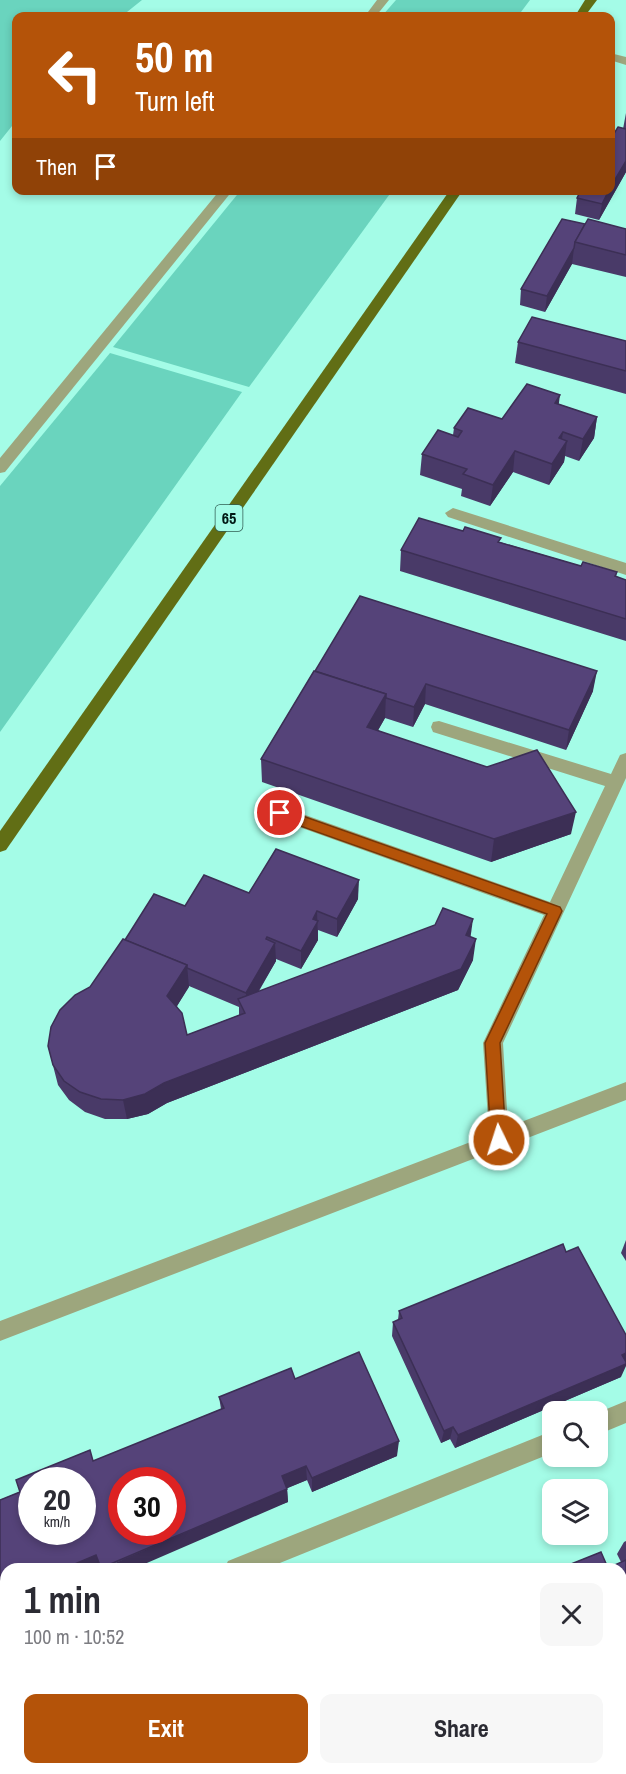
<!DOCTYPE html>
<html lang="en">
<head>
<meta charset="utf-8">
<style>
  body { margin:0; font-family:"Archivo Narrow",sans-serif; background:#f7f7f7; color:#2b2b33; height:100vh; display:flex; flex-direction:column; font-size:22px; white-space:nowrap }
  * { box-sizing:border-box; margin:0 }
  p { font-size:20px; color:#7c7c81 }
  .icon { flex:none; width:33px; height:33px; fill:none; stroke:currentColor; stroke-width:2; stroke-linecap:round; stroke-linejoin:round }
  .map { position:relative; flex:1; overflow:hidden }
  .panel { position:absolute; left:0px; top:1563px; width:627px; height:212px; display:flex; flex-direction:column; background:#fff; border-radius:18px 18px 0 0; box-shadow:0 3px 9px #0003 }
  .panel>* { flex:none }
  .guide { position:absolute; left:12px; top:12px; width:603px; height:183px; border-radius:12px; box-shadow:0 3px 9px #0003; background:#b45309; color:#fff; overflow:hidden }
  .buttons { position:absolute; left:542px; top:1401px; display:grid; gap:12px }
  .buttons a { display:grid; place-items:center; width:66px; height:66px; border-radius:12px; background:#fff; box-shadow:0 3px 9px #0003; font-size:30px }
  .speed { position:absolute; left:18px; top:1467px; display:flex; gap:12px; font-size:30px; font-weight:700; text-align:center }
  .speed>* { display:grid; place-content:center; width:78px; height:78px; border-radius:50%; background:#fff; box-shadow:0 3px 9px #0003; line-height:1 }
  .speed small { font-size:15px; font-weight:400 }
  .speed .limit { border:9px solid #d22; background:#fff; color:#111 }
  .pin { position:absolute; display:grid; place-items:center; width:51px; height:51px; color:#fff; margin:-26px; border:3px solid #fff; border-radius:50%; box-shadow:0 2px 6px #0007 }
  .me { position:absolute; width:66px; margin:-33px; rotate:356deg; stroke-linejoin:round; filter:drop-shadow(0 0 4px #0008) }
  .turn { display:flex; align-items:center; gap:21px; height:126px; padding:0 24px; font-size:27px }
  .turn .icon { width:78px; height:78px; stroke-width:2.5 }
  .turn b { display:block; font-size:42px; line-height:51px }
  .then { display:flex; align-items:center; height:57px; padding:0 24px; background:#0003; gap:12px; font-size:22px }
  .round { display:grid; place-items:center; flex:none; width:63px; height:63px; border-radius:12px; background:#f7f7f7 }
  .head { display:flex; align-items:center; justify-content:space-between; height:102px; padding:0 24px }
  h1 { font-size:36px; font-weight:800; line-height:45px }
  .cta { display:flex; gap:12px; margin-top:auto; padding:12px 24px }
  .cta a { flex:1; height:69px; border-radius:12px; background:#b45309; color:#fff; font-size:24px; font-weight:800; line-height:69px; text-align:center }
  .cta a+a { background:#f7f7f7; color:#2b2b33 }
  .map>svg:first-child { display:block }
</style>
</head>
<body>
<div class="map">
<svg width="626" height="1774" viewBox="0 0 626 1774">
  <rect width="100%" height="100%" fill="#a4fce7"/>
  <!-- green -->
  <g fill="#6ad4be">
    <path d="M0,0H142L122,16H16V121L0,141Z"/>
    <path d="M396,0H530L518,16H382Z"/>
    <path d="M241,190L392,191L249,387L113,347Z"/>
    <path d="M110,353L242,392L0,732V486Z"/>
  </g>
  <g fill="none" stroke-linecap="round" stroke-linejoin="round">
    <!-- minor -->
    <g fill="#9da67d" fill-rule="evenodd">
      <path d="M377,0H389L376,16H365Z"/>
      <path d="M610,53L626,57V65L610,60Z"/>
      <path d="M220,190H233L5,472L0,473V458Z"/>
      <path d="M453,508L626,563V575L448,517L445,513Z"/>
      <path d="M439,721L611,774L620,755L626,753V778L503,1043L508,1127L626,1082V1100L0,1341V1321L489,1135L483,1043L544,915L274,818L271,813L274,808L280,806L550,902L605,786L433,732L431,727L433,722Z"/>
      <path d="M626,1401V1423L597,1435V1413Z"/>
      <path d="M552,1431V1453L265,1569H224L228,1561Z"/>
      <path d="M99,1768H123L122,1774H98Z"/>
    </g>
    <!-- major -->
    <g fill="#616e15" fill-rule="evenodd">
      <path d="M585,0H597L585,16H575Z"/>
      <path d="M450,190H463L6,850L0,852V831Z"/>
    </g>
  </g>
  <!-- wall -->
  <g fill="#493a68" fill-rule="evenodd">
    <path d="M626,113V172L599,220L575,214L577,198L623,129Z"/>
    <path d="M585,224L626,229V277L572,264L545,312L520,305L521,289Z"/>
    <path d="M626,341V394L515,363L518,342Z"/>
    <path d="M559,404L597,417L594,438L579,461L565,456L564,462L549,485L513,472L490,506L461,496L462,489L420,475L422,454L453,435L454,428L502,419Z"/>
    <path d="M500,542L581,566L617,572L616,577L626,580V641L400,571L401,550Z"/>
    <path d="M314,671L593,691L566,750L425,704L413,727L385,718L378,730L571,834L491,862L262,782L261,759Z"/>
    <path d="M249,893L358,899L337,937L318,930V940L301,969L276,959V961L259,991L471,937L473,960L458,990L167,1103L148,1114L127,1119H105L85,1112L69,1100L58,1085L48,1046L90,987L185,906ZM189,986L239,1007V1015L187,1035L177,1006Z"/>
    <path d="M626,1240V1261L621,1253Z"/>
    <path d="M399,1311L621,1377L455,1448L450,1439L441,1443L392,1336L393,1322L398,1320Z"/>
    <path d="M295,1379L397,1456L312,1492L307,1480L287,1488L288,1502L101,1568L6,1569V1623L0,1626V1500L221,1409L219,1397Z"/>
    <path d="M626,1541V1757L621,1760V1569H561V1568H608L621,1562L617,1554L624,1542Z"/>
    <path d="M303,1768H400L405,1774H307Z"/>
    <path d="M418,1768H601L589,1774H420Z"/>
  </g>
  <!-- shaded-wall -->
  <g fill="#3c2f55">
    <path d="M626,161V172L599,220L602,204L609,190H610V188Z"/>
    <path d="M574,248L572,264L545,312L547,296Z"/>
    <path d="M560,395L557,417L555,403Z"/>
    <path d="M597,417L594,438L579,461L583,439Z"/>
    <path d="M563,432L560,451L567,441L564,462L549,485L552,464L559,438Z"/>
    <path d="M515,451L513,472L490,506L493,485Z"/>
    <path d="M597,671L593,691L566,750L569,730Z"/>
    <path d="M426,684L425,704L413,727L414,707Z"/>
    <path d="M386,694L385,718L367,750V727Z"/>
    <path d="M576,812L571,834L491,862L494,839Z"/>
    <path d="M359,880L358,899L337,937V919Z"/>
    <path d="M317,911L318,940L301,969V951L313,919Z"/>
    <path d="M473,919L470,941L466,935Z"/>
    <path d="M267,937L268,955L275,943L276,961L247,1010L246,993Z"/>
    <path d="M476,939L473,960L458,990L167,1103L148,1114L127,1119L123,1100L164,1083Z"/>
    <path d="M187,965L189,987L170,1017L167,996Z"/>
    <path d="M626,1353V1366L621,1377L455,1448L458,1435Z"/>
    <path d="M453,1427L450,1439L441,1443L444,1431Z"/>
    <path d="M399,1441L397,1456L312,1492V1478Z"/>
    <path d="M306,1466L307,1480L283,1490L282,1476Z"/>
    <path d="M287,1489L288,1502L133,1569H101Z"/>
    <path d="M96,1555L101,1568L98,1569H69L68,1567Z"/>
    <path d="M6,1609V1623L0,1626V1611Z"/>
    <path d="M0,1672L6,1693V1707L0,1686Z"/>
    <path d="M6,1728V1738L0,1741V1730Z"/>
    <path d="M626,1753V1757L621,1760V1755Z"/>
    <path d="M590,1768H601L589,1774H578Z"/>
  </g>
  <!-- building -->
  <g fill="#554379" stroke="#3c2f55" stroke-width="1.5" fill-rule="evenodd">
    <path d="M618,127L626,129V161L610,188V140Z"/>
    <path d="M581,190H609L602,204L577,198Z"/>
    <path d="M562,219L585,224L575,242L574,248L547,296L521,289Z"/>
    <path d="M588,219L626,229V255L575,242Z"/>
    <path d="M532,317L626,341V371L518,342Z"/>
    <path d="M527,384L560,395L555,403L597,417L583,439L563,432L559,438L567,441L552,464L515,451L493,485L463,474L467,469L422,454L438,430L458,437L462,431L454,428L468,408L502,419Z"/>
    <path d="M419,518L463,531L465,527L501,538L498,542L581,566L583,562L617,572L615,576L626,580V619L401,550Z"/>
    <path d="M360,596L597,671L569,730L426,684L414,707L386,698V694L315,671Z"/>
    <path d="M314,671L386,694L367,727L487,767L537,750L576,812L494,839L261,759Z"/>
    <path d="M276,849L359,880L337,919L317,911L313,919L318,921L301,951L267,937L266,939L275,943L246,993L187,968V965L125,940L154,894L185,906L204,875L249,893Z"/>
    <path d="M443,908L473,919L466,935L476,939L461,969L164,1083L145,1094L123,1100L101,1099L80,1092L64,1081L53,1065L48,1046L51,1027L60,1010L75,995L90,987L123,939L187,965L167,996L182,1013L187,1035L245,1013L238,999L435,925Z"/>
    <path d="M563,1244L566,1252L578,1247L626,1335V1353L622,1355L626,1362V1364L458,1435L453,1427L444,1431L393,1322L402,1318L399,1311Z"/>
    <path d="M359,1352L399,1441L312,1478L306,1466L282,1476L287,1489L101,1568L96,1555L68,1567L69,1569H6V1609L0,1611V1500L20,1492L16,1480L90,1450L93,1461L224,1408L219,1397L291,1368L295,1379ZM32,1480H82V1532H32ZM122,1480H172V1532H122Z"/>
    <path d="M601,1552L608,1568L626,1560V1753L621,1755V1569H561V1568Z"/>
    <path d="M280,1566L281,1569H271Z"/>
    <path d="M0,1686L6,1707V1728L0,1730Z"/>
    <path d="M307,1768H400L405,1774H311Z"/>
    <path d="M423,1768H590L578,1774H425Z"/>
  </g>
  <!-- route -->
  <path fill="#b45309" stroke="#753606" stroke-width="1.5" d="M280,808L560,907L562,911L500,1043L506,1140L504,1145L499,1147L493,1145L491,1140L485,1043L547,914L275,817L273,813L275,809Z"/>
  <g text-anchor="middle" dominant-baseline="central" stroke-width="6" stroke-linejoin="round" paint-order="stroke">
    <!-- shield labels -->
    <rect fill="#a4fce7" stroke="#315d53" stroke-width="1.5" x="215.5" y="505" width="27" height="26" rx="4.5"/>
    <g font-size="16" font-weight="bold" fill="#001914">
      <text x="229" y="518">65</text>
    </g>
  </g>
</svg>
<div class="buttons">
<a><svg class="icon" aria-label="search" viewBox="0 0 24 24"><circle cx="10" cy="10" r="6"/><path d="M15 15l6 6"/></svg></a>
<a><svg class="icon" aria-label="layers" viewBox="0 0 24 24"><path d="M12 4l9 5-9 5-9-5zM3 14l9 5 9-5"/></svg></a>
</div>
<div class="speed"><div>20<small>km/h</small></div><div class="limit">30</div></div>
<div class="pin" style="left:280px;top:813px;background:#d93025"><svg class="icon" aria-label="arrive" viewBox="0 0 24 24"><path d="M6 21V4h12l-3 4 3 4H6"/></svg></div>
<svg class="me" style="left:499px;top:1140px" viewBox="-20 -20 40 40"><circle r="17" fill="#b45309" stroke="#fff" stroke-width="3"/><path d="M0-11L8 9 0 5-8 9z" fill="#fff"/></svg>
<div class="guide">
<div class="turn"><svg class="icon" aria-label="left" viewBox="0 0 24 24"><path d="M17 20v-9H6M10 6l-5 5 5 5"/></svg><div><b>50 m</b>Turn left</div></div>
<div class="then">Then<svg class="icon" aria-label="arrive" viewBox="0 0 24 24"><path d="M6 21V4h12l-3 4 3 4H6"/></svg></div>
</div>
<section class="panel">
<div class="head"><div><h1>1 min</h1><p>100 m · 10:52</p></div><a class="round"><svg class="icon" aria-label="close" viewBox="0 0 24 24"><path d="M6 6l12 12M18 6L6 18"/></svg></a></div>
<div class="cta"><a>Exit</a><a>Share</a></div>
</section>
</div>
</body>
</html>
